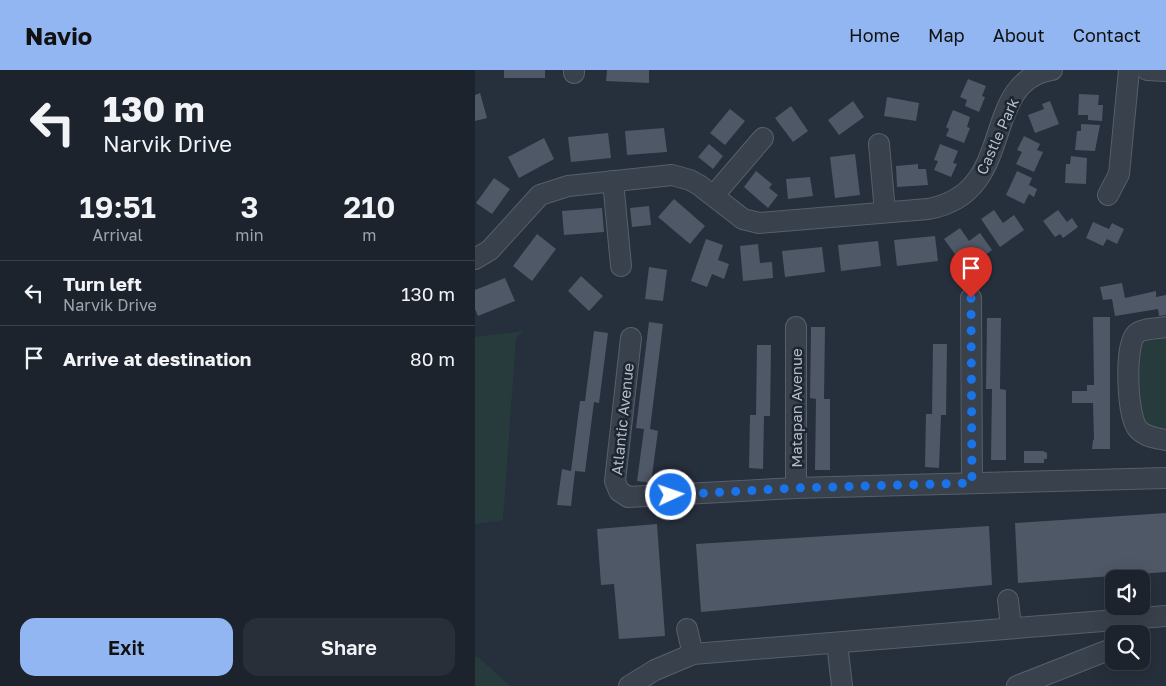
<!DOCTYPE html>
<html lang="en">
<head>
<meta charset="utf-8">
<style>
  body { margin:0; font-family:"Golos Text",sans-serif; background:#292f39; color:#f1f3f6; height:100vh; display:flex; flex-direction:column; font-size:19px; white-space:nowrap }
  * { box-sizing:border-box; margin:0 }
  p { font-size:16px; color:#a0a4aa }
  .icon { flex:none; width:28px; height:28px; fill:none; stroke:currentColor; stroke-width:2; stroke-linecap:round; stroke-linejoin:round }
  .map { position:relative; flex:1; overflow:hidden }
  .sheet { display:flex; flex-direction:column; background:#1c232d; width:475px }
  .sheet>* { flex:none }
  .hud { background:#1c232d; color:#f1f3f6; overflow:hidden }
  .controls { position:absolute; left:630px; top:500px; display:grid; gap:10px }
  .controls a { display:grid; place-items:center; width:45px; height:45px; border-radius:10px; background:#1c232d; box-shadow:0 5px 20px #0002,0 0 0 1px #3a4049; font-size:25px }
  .pin { position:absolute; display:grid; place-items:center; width:42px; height:42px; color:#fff; margin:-51px -21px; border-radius:50% 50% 50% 0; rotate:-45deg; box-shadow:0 0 5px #0007 }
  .pin .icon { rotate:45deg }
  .me { position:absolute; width:55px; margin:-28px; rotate:87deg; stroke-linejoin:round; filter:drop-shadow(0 0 4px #0008) }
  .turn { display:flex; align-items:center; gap:18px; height:105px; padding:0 20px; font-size:22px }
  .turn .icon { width:65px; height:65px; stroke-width:2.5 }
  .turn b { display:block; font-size:35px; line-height:42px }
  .eta { display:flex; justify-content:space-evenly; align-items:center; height:85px; text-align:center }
  .eta b { font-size:30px; font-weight:600; line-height:35px }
  .action { display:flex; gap:10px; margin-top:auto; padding:10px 20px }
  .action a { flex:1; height:58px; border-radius:15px; background:#91b6f1; color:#111; font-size:20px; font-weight:600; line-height:58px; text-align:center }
  .action a+a { background:#292f39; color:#f1f3f6 }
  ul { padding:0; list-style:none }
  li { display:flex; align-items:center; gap:15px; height:65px; padding:0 20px; border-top:1px solid #3a4049 }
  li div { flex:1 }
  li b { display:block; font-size:19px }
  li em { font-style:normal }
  header { display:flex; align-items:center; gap:30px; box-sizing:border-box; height:70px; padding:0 25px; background:#91b6f1; color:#111 }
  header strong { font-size:24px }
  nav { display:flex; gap:28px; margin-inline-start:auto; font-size:18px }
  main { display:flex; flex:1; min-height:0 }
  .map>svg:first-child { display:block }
</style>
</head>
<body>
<header>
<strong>Navio</strong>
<nav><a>Home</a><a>Map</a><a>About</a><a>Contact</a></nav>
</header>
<main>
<section class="sheet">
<div class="hud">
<div class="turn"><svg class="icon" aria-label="left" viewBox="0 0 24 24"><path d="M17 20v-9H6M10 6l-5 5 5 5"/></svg><div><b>130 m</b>Narvik Drive</div></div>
</div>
<div class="eta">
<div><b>19:51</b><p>Arrival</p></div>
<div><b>3</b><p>min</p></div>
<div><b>210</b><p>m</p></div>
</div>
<ul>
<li><svg class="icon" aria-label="left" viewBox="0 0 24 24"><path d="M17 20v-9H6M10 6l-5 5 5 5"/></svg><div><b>Turn left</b><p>Narvik Drive</p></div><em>130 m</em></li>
<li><svg class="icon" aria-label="arrive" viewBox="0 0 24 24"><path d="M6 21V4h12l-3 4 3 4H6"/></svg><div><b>Arrive at destination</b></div><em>80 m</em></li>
</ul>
<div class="action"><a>Exit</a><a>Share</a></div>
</section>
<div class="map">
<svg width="691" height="616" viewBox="0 0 691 616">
  <rect width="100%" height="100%" fill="#262f3c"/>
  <!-- green -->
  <g fill="#273b3d">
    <path d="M48,261L41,268L28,450L0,454V267Z"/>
    <path d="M675,267H691V362L676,361L662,350L664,271Z"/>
    <path d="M0,586L3,587L35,616H0Z"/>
  </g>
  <!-- building -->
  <g fill="#4f5867">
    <rect x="29" y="0" width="41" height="8"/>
    <path d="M132,0H174V13L131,11Z"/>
    <path d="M493,9L511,16L507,26L510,27L504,42L490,36L492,30L485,27Z"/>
    <path d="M5,23L12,48L0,51V25Z"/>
    <path d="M604,24L624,25L623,35H628L627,51L613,50V45H603Z"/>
    <path d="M412,27L444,33L441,51L409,46Z"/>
    <path d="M378,31L389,47L364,65L353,50Z"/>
    <path d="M575,31L584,54L560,63L553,45L569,39L567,34Z"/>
    <path d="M316,36L333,61L318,72L300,48Z"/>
    <path d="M255,39L270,51L250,75L235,63Z"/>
    <path d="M478,40L495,47L492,57L495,58L489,73L471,66L474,59L471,57Z"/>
    <path d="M606,54L625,55L620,81L600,80L602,61H606Z"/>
    <path d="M189,58L192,82L152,85L150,61Z"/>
    <path d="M133,63L136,88L96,92L93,67Z"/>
    <path d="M549,66L565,74L562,80L568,82L559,102L541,94L547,82L542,80Z"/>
    <path d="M69,68L79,89L44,108L33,87Z"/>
    <path d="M234,74L248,86L238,99L223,87Z"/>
    <path d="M465,74L483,81L478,93L482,94L476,107L459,100L463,91L459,90Z"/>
    <path d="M380,84L385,125L360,128L355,87Z"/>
    <path d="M596,86L612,88L611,114L590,113L591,94H595Z"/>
    <path d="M443,94V99H451L453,115L422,117L421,96Z"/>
    <path d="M281,101L297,114L294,118L303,125L293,138L269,117Z"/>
    <path d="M542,101L557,108L554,115L562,119L559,127L554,124L549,134L531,125Z"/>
    <path d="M335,107L338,126L313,129L311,109Z"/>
    <path d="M19,108L35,119L17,144L1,133Z"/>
    <path d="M199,129L230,156L215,174L183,147Z"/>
    <path d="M174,136L176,155L157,157L155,138Z"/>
    <path d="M127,138L129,162L89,165L87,141Z"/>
    <path d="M519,140L528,153L539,145L549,160L525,177L506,149Z"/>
    <path d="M583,140L592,152L597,148L603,157L588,168L585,164L580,167L568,151Z"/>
    <path d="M618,152L634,159L637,153L649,159L642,174L632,169L628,176L611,168Z"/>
    <path d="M485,158L494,171L505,163L517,180L491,199L469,169Z"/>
    <path d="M62,164L81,179L57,211L38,196Z"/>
    <path d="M460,166L463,191L422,196L419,170Z"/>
    <path d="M231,169L248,175L243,190L254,194L249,209L237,204L232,217L216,211Z"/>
    <path d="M403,171L406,196L366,201L363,175Z"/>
    <path d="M283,174L285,193L297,192L298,208L268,211L265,176Z"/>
    <path d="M347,177L350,202L310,207L307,181Z"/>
    <path d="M174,197L192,200L188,231L170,229Z"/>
    <path d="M106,206L128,226L114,241L93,221Z"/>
    <path d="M30,208L40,231L3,246L0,239V220Z"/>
    <path d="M647,213L650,228L681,221V227L691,225V245L684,246L683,239L640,246L637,229L628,230L625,217Z"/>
    <path d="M618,247H635V379H617L618,370H619L618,333H597V321H612V315H619Z"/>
    <path d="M512,248H526L525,319L531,320V390H516L517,319H511Z"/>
    <path d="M174,252L188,254L175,359L183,361L176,413L162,411L169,359L161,358Z"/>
    <path d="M336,257H350L349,329H355V400H340L341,329L335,328Z"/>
    <path d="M119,261L133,263L124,333L119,332L110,402L100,401L96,436L82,435L87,399L96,401L105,331H110Z"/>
    <path d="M458,274H472L471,345H466L464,398L450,397L451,344H457Z"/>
    <path d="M282,275H296L295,346H289L288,399L274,398L275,345H281Z"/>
    <path d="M549,381H568L572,383V389H569V393H549Z"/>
    <path d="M691,443V502L543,513L540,453Z"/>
    <path d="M182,454L190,566L144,569L139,514L126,515L122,459Z"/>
    <path d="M514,456L517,515L226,542L221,474Z"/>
  </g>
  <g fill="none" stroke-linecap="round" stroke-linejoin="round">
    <!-- minor casing -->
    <g stroke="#575f6a" stroke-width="22">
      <g id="minor">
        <path d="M672,0L691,1"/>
        <path d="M99,3V0"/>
        <path d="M404,74L410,142"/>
        <path d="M138,111L146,196"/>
        <path d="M239,125L288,68"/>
        <path d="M633,125L644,104L654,0"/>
        <path d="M0,189L15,180L65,125L93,116L197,105L215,110L224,115L268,149L284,153L453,139C544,123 503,12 577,0"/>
        <path d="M496,228L497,413"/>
        <path d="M691,257C682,259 667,258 661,264C649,276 652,347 663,359C670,367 681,368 691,370"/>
        <path d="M156,268L140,411L144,421L153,427L321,418L691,408"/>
        <path d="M321,418V257"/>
        <path d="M533,530L536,557"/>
        <path d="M212,559L218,584"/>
        <path d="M362,573L367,616"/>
        <path d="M154,616L180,600L218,584L691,546"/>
        <path d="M542,616L631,581"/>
      </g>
    </g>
    <!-- minor -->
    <use href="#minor" stroke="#39414c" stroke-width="20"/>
  </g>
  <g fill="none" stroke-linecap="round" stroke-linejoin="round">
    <!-- route -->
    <path stroke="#1a73e8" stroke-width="9" stroke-dasharray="0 16.2" d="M196,425L321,418L497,413L496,228"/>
  </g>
  <g text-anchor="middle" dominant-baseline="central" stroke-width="5" stroke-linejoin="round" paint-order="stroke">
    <!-- street labels -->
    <g font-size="15" fill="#b5bcc8" stroke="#1e2631">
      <text transform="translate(522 66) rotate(-66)">Castle Park</text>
      <text transform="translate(321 338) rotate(-90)">Matapan Avenue</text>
      <text transform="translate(147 349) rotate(-84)">Atlantic Avenue</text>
    </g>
  </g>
</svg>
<div class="controls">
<a><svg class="icon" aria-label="sound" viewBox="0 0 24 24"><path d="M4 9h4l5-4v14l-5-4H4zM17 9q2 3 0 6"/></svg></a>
<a><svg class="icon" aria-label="search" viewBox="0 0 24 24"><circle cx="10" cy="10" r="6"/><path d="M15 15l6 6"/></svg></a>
</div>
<div class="pin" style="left:496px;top:228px;background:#d93025"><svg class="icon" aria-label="arrive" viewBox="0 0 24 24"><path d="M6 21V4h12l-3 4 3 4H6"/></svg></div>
<svg class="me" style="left:196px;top:425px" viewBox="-20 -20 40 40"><circle r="17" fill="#1a73e8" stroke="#fff" stroke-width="3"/><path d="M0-11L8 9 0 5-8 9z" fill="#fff"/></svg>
</div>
</main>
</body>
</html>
